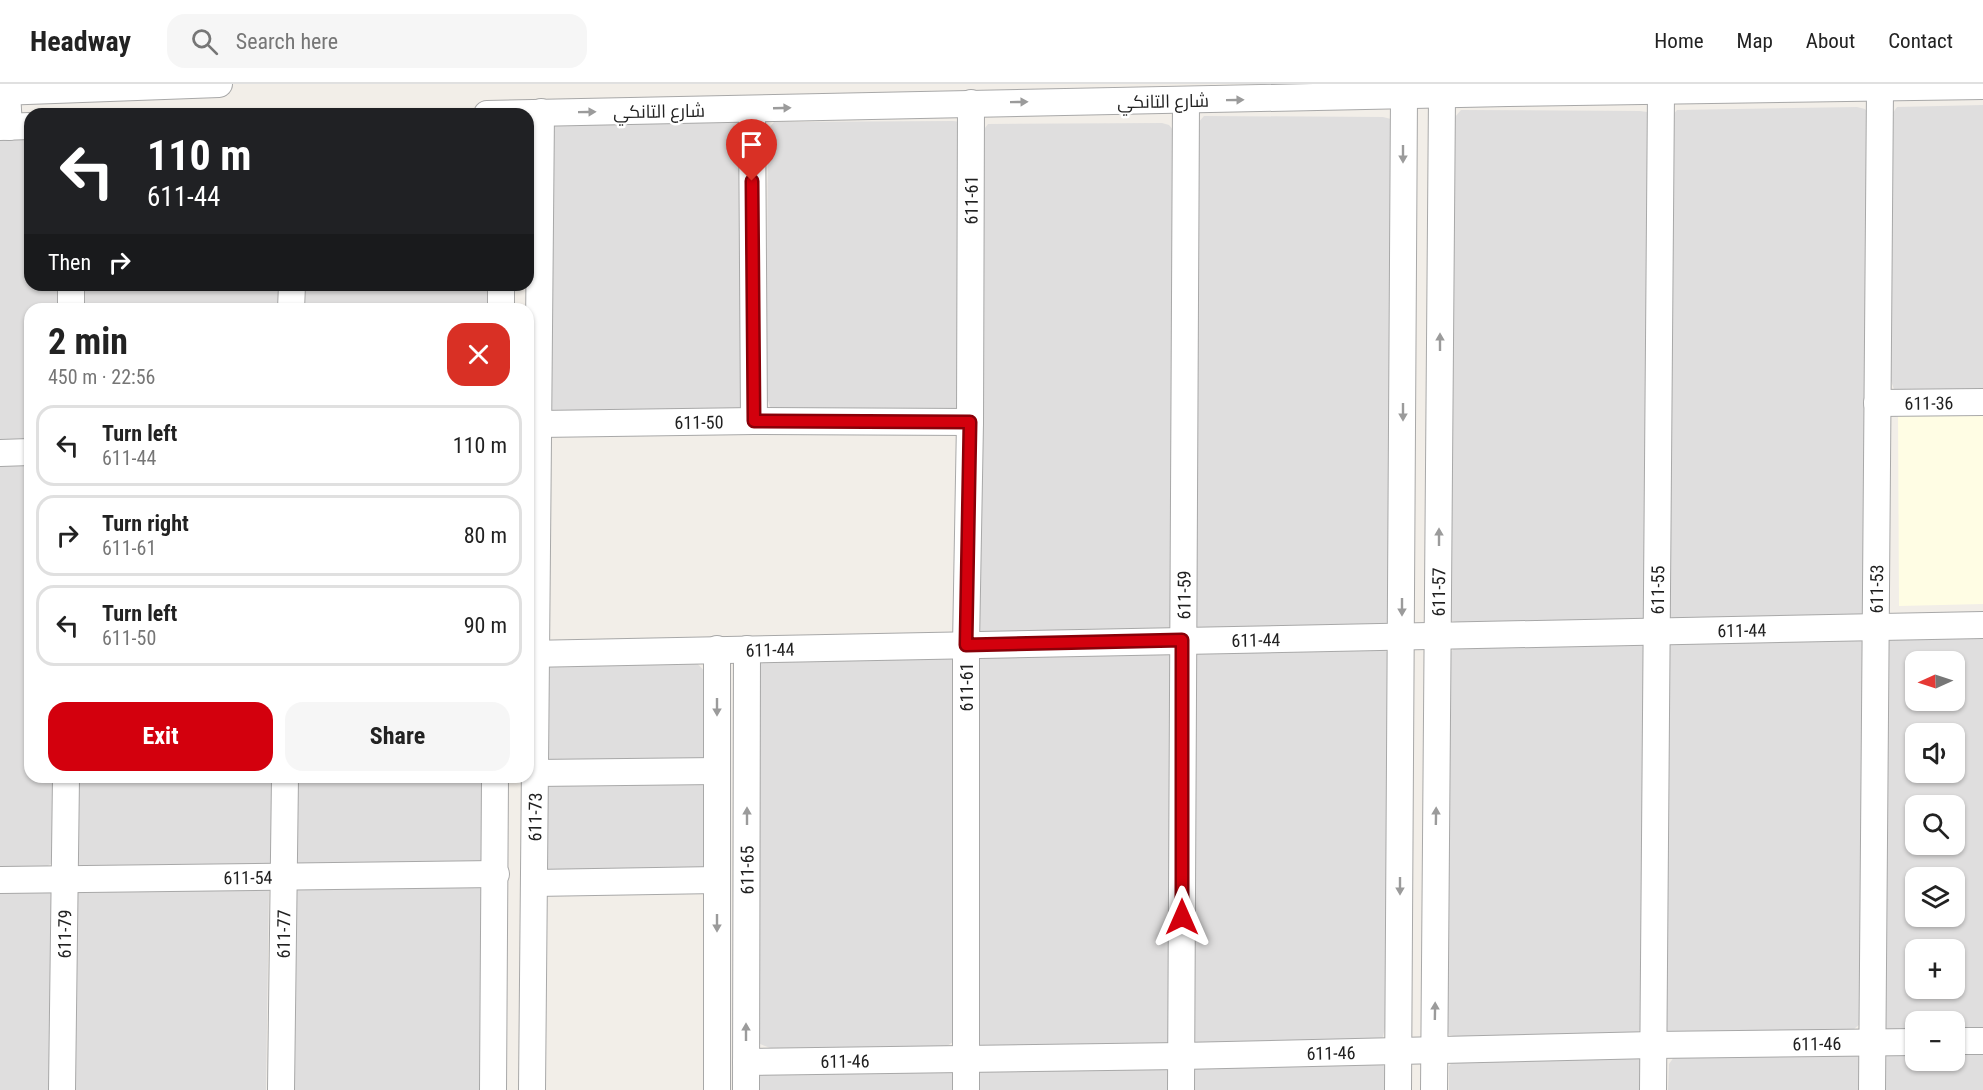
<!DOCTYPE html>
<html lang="en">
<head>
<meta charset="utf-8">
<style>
  body { margin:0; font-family:"Roboto Condensed",Cairo,sans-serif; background:#f6f6f6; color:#222; height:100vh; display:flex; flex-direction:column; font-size:22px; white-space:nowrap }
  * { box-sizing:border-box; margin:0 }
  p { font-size:20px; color:#767676 }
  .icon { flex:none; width:33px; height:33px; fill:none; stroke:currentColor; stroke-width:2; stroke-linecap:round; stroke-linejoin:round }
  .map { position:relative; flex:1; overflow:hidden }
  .side { position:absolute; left:24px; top:219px; width:510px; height:480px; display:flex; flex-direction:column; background:#fff; border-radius:18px; box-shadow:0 2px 4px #0004 }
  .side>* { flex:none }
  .top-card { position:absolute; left:24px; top:24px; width:510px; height:183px; border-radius:18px; box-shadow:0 2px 4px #0004; background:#202124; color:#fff; overflow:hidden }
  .needle { width:39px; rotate:267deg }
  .controls { position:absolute; left:1905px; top:567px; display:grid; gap:12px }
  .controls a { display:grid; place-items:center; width:60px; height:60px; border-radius:12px; background:#fff; box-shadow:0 2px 4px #0004; font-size:30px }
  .pin { position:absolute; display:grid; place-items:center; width:51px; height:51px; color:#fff; margin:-62px -26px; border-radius:50% 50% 50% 0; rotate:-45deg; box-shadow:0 0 6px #0007 }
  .pin .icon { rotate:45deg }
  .me { position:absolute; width:66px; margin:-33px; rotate:0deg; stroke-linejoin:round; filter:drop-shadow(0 0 4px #0008) }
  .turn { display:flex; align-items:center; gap:21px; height:126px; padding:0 24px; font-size:27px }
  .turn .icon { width:78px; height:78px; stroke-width:2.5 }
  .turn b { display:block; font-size:42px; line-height:51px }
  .then { display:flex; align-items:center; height:57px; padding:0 24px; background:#0003; gap:12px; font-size:22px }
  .round { display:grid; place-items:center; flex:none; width:63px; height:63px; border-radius:18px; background:#f6f6f6 }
  .summary { display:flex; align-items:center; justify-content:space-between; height:102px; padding:0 24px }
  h1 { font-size:36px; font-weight:700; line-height:45px }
  .cta { display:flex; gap:12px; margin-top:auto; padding:12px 24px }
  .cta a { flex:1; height:69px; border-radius:18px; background:#d3000d; color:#fff; font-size:24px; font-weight:700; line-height:69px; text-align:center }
  .cta a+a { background:#f6f6f6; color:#222 }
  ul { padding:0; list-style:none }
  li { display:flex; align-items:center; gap:18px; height:81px; margin:0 12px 9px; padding:0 12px; border:3px solid #e0e0e0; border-radius:18px }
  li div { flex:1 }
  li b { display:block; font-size:22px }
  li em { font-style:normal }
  header { display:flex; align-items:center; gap:36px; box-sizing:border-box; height:84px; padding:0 30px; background:#fff; border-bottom:2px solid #e0e0e0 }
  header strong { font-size:28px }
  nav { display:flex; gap:33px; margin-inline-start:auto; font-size:21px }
  .search { width:420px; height:54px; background:#f6f6f6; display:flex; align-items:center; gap:15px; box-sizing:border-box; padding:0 21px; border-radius:18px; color:#767676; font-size:22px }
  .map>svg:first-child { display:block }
</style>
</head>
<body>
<header>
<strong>Headway</strong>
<div class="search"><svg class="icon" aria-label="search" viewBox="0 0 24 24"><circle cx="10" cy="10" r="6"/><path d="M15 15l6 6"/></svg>Search here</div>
<nav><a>Home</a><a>Map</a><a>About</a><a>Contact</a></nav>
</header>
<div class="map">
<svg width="1983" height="1006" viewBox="0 0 1983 1006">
  <rect width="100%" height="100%" fill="#f2eee8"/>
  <!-- residential -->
  <g fill="#dfdede" fill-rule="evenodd">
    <path d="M1983,21V311L1895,308L1890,294L1892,30L1897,23Z"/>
    <path d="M1857,23L1865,25L1869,30L1865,529L1859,533L1683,537L1670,533L1665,519L1671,33L1677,26Z"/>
    <path d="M1461,26L1640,27L1647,28L1651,34L1645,535L1639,539L1465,540L1452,537L1448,522L1454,43L1455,33Z"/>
    <path d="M1204,32L1383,33L1391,35L1395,41L1391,539L1385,543L1209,547L1196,543L1198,39Z"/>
    <path d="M736,36L743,38L744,313L741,329L552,333L547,318L551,46L556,39Z"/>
    <path d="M953,37L961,38L960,325H771L766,311L768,45L774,38Z"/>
    <path d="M1162,39L1169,41L1174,47L1173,529L1169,545L980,551L975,537L982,48L988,40Z"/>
    <path d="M30,54V201H61V225H30V357H0V55Z"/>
    <rect x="79" y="201" width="200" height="24"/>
    <rect x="304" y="201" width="190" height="24"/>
    <path d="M0,376H30V693H56L55,763L52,779L46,783L0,784Z"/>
    <path d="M1983,554V945L1955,946L1954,938H1916L1915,947L1889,948L1881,943L1888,556ZM1916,578H1954V616H1916ZM1916,650H1954V688H1916ZM1916,722H1954V760H1916ZM1916,794H1954V832H1916ZM1916,866H1954V904H1916Z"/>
    <path d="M1854,555L1862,556L1867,562L1860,940L1854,945L1676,950L1663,947L1664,566L1670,559Z"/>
    <path d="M1644,559L1648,565L1644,930L1640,946L1634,950L1462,954L1449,951L1444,936L1450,569L1456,562Z"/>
    <path d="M1385,566L1390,571L1386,938L1383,953L1377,958L1192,960L1195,568Z"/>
    <path d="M1166,567L1171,573L1172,943L1168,958L1162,963L989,964L976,961L979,571Z"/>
    <path d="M765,572L956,573L957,942L953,958L947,962L770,964L760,960L757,948L759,579Z"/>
    <path d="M694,576L707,590L705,781L700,786L541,788L537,592L553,578Z"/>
    <path d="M76,693H276L272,778L266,783L93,786L79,782L75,768Z"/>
    <path d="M296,693H487L484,775L478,779L296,780Z"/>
    <path d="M264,800L269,806L266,1006H69L70,807Z"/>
    <path d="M301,801H479L484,807L482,1006H291L296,808Z"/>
    <path d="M0,804L51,805L55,811L53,1006H0Z"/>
    <path d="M1955,965H1983V1006H1877L1884,967L1915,966L1916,976H1954Z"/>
    <path d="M1856,971L1863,972L1867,1006H1668L1669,980L1674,973Z"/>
    <path d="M1643,973L1647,1006H1449V982L1455,975Z"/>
    <path d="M1382,979L1386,985V1006H1190V988L1196,981Z"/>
    <path d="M983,981H1171L1175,1006H977L978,988Z"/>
    <path d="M955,982L959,1006H757L760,989Z"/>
  </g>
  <!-- education -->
  <path fill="#fffde4" d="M1983,323V520L1899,522L1898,325Z"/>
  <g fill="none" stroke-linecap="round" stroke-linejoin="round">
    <!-- minor casing -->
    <g stroke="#a8a8a8" stroke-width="28">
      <g id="minor">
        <path d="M0,8L219,0"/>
        <path d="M7,8L9,43"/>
        <path d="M752,25L754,337"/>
        <path d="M487,30L1508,9L1983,2"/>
        <path d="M0,43L30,42"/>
        <path d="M71,201V225"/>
        <path d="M291,225L292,201"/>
        <path d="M501,225V201"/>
        <path id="s1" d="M1877,319L1983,318"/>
        <path id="s2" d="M539,340L754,337L970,338"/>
        <path d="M0,369L30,368"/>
        <path d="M717,565V1006"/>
        <path id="s3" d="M528,570L1983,541"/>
        <path d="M535,689L717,687"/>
        <path id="s4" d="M0,796L496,790"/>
        <path d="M534,799L717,796"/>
        <path d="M1954,957H1983"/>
        <path id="s5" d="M746,978L1181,972L1653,961L1916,958"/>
        <path id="s6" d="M62,1006L66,693"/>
        <path id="s7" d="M281,1006L285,693"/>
        <path d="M493,1006L495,693"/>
        <path id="s8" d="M532,1006L541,28"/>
        <path id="s9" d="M746,1006L747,565"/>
        <path id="s10" d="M966,1006V561L970,338L971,19"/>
        <path id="s11" d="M1181,1006L1186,17"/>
        <path d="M1398,1006L1404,11"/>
        <path id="s12" d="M1434,1006L1442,11"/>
        <path id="s13" d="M1653,1006L1661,8"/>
        <path id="s14" d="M1872,1006L1880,5"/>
      </g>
    </g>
    <!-- minor -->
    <use href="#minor" stroke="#fff" stroke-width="26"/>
  </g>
  <!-- one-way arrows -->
  <defs><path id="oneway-solid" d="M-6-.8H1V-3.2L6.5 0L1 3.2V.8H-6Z" transform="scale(1.5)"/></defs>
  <g fill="#9b9b9b">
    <use href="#oneway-solid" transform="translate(1235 16) rotate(-1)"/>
    <use href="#oneway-solid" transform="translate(1019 18) rotate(-1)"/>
    <use href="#oneway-solid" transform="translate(782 24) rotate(-2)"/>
    <use href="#oneway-solid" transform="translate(587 28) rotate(-1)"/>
    <use href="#oneway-solid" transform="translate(1403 70) rotate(90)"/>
    <use href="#oneway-solid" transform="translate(1440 258) rotate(-90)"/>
    <use href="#oneway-solid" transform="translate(1403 328) rotate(90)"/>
    <use href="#oneway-solid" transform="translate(1439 453) rotate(-90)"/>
    <use href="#oneway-solid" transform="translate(1402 523) rotate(90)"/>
    <use href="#oneway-solid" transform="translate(717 623) rotate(90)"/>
    <use href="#oneway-solid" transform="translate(747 732) rotate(-90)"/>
    <use href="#oneway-solid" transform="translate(1436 732) rotate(-89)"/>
    <use href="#oneway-solid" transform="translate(1400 802) rotate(90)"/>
    <use href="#oneway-solid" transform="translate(717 839) rotate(90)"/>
    <use href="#oneway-solid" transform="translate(1435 927) rotate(-89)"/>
    <use href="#oneway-solid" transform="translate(746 948) rotate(-90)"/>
  </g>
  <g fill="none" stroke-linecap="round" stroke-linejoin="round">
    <!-- route casing -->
    <g stroke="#890008" stroke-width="15">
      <path id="route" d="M752,97L754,337L970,338L966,561L1182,556V833"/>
    </g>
    <!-- route -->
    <use href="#route" stroke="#d3000d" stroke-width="10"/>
  </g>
  <g text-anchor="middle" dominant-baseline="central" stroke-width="5" stroke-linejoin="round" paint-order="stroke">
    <!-- street labels -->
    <g font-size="18" fill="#212121" stroke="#fff">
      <text transform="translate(1163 17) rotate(-1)">شارع التانكي</text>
      <text transform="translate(659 27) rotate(-1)">شارع التانكي</text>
      <text stroke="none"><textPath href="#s10" startOffset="890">611-61</textPath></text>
      <text stroke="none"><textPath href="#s1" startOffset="52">611-36</textPath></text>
      <text stroke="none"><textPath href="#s2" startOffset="160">611-50</textPath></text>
      <text stroke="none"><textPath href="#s14" startOffset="501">611-53</textPath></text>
      <text stroke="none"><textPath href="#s13" startOffset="500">611-55</textPath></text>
      <text stroke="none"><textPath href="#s12" startOffset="498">611-57</textPath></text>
      <text stroke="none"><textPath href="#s11" startOffset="495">611-59</textPath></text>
      <text stroke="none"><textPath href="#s3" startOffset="1214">611-44</textPath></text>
      <text stroke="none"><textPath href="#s3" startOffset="728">611-44</textPath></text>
      <text stroke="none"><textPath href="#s3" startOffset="242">611-44</textPath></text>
      <text transform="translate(966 603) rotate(-90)">611-61</text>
      <text stroke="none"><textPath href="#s8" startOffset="273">611-73</textPath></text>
      <text stroke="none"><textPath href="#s9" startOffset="220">611-65</textPath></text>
      <text stroke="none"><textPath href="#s4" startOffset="248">611-54</textPath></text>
      <text stroke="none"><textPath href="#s6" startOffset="156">611-79</textPath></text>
      <text stroke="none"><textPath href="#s7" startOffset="156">611-77</textPath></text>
      <text stroke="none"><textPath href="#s5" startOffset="1071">611-46</textPath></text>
      <text stroke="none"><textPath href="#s5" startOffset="585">611-46</textPath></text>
      <text stroke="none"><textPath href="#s5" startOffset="99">611-46</textPath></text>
    </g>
  </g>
</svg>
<div class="controls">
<a><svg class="needle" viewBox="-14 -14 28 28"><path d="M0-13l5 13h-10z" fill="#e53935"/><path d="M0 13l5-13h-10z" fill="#767676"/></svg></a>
<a><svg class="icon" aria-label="sound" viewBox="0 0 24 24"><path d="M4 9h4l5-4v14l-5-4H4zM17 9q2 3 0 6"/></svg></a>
<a><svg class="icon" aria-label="search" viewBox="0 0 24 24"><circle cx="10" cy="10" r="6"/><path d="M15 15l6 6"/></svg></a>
<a><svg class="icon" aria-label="layers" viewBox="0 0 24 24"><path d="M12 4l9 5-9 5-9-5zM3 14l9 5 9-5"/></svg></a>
<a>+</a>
<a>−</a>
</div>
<div class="pin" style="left:752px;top:97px;background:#d93025"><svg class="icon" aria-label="arrive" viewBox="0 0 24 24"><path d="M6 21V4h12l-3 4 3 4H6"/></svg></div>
<svg class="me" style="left:1182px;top:833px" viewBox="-20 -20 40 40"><path d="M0-17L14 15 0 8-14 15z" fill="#d3000d" stroke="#fff" stroke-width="4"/></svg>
<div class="top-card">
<div class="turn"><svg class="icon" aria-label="left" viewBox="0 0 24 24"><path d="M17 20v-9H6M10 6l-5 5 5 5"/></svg><div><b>110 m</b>611-44</div></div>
<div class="then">Then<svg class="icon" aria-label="right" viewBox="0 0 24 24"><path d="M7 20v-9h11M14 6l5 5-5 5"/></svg></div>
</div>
<section class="side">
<div class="summary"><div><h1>2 min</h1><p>450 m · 22:56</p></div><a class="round" style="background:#d93025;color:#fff"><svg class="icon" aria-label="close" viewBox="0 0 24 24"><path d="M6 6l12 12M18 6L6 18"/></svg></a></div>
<ul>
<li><svg class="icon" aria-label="left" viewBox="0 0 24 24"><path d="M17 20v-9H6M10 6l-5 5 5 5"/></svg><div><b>Turn left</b><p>611-44</p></div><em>110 m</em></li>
<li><svg class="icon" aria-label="right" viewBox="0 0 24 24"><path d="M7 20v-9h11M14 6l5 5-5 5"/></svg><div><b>Turn right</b><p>611-61</p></div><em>80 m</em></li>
<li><svg class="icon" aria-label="left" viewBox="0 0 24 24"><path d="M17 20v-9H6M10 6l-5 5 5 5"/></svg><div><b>Turn left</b><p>611-50</p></div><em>90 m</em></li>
</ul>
<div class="cta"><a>Exit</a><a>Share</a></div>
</section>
</div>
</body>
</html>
